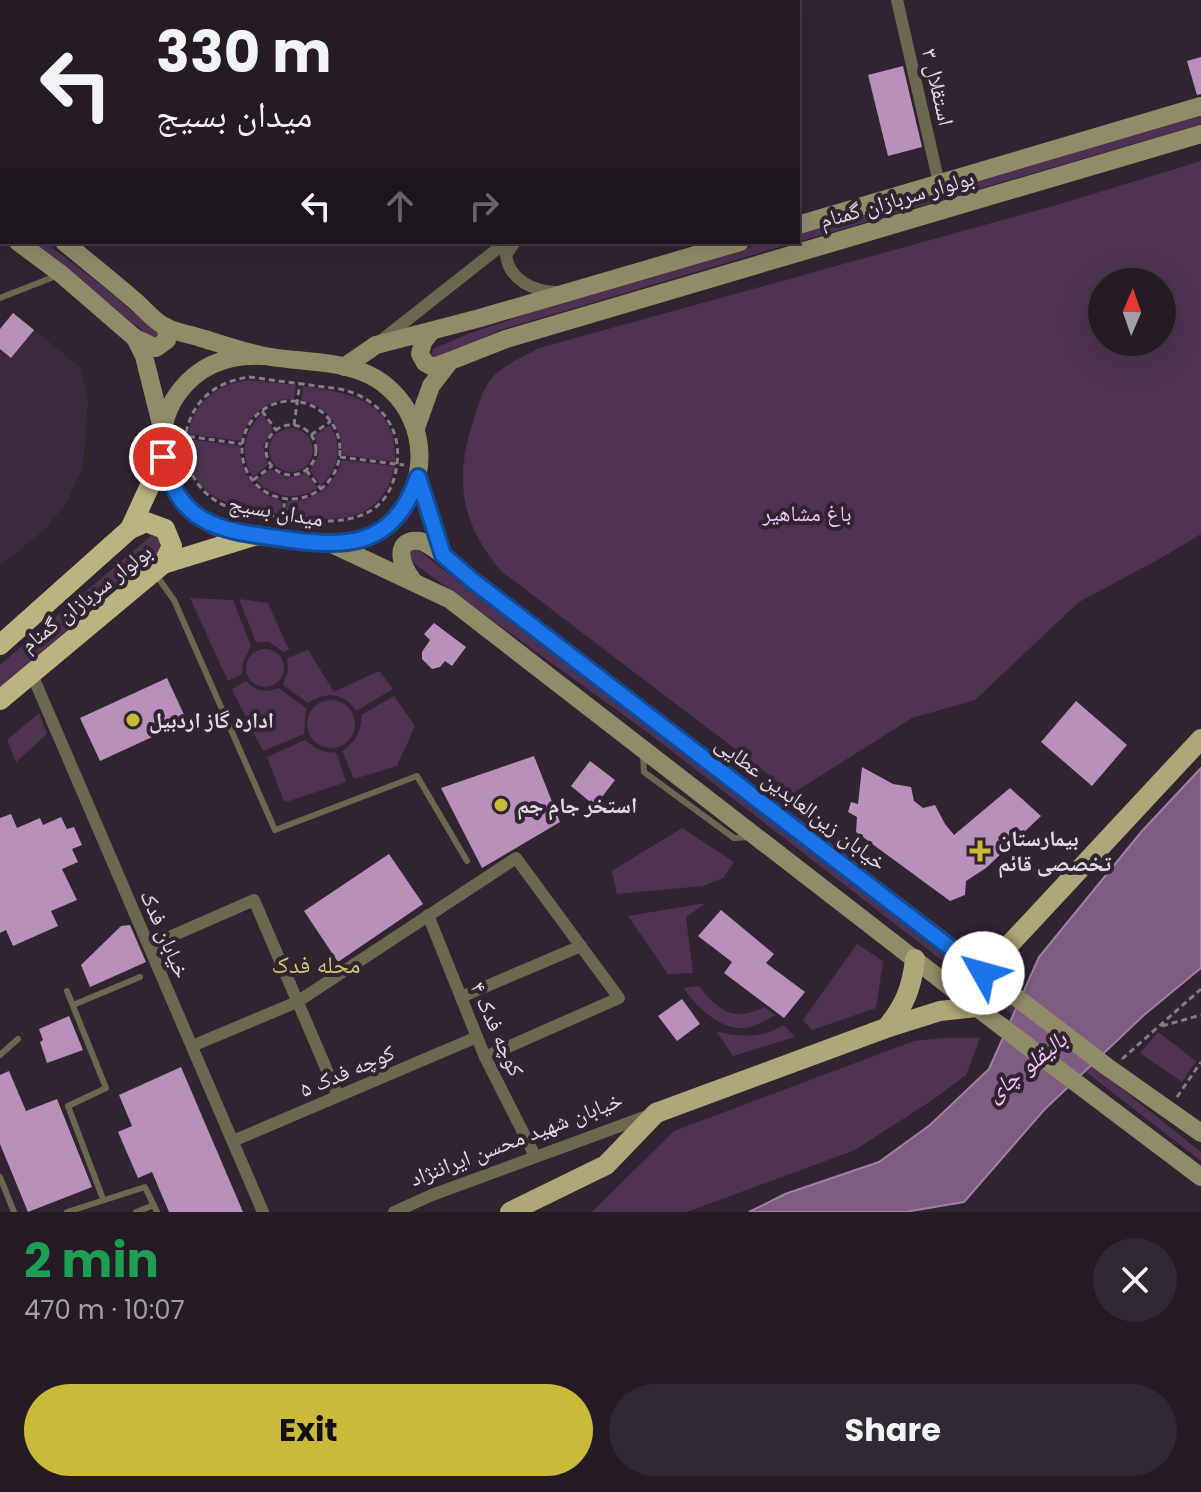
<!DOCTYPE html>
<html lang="en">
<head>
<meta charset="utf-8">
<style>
  body { margin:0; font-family:Poppins,"Noto Naskh Arabic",sans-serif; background:#302832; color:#f1f3f6; height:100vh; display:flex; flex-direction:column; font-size:30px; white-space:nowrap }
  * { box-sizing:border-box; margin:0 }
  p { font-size:26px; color:#a3a1a7 }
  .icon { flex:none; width:44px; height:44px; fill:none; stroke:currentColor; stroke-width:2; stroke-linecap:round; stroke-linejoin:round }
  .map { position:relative; height:1212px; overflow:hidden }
  .side { display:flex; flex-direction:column; background:#241b25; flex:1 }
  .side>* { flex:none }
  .banner { position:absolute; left:0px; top:0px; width:800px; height:244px; box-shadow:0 8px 32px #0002,0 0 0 2px #413942; background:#241b25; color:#f1f3f6; overflow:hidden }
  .needle { width:52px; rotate:2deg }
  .fabs { position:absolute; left:1088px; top:268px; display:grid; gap:16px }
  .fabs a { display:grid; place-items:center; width:88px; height:88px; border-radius:50%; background:#241b25; box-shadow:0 8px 32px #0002,0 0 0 2px #413942; font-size:40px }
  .pin { position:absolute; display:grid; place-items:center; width:68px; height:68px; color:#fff; margin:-34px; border:4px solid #fff; border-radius:50%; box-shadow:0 2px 8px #0007 }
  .me { position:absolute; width:88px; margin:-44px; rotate:308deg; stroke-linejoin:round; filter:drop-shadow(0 0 6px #0008) }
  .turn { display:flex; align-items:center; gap:28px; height:168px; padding:0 24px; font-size:36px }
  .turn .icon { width:104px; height:104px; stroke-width:2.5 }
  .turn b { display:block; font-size:56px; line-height:68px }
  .lanes { display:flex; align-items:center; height:76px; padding:0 24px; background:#0003; justify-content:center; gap:40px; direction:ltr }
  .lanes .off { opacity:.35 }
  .round { display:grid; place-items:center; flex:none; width:84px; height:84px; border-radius:42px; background:#302832 }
  .overview { display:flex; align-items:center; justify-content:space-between; height:136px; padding:0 24px }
  h1 { font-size:48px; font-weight:700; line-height:60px; color:#1e9e55 }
  .cta { display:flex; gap:16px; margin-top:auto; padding:16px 24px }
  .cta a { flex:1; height:92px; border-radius:48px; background:#cbb939; color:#111; font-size:32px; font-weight:700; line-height:92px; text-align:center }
  .cta a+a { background:#302832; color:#f1f3f6 }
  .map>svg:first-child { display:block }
</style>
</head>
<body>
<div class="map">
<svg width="1201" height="1212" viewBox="0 0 1201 1212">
  <rect width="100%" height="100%" fill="#302431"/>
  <!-- built -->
  <path fill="#3b2a3d" d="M34,330L79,366L88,398L83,467L66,504L44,530L0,566V349Z"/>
  <!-- green -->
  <g fill="#4d3350" fill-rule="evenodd">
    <path d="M1201,115V124L798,242V233Z"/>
    <path d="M1201,161V534L1163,557L1079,602L975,700L912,718L793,793L501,571C461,524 454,480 473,422C477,409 481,394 489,382C499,367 523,357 539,348L1057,205ZM1162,282V342H1102V282Z"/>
    <path d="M32,242H45L105,288L157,333L158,339H153Z"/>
    <path d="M767,242H797L500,330L450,353L433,358L431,355L433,349L468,334L553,305Z"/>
    <path d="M249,380L296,385L294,399C267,398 247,415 241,441L188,434C193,403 218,383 249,380Z"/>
    <path d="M303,386C351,393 398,401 395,462L342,455C343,428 328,406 301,400Z"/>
    <path d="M262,414L273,429L263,446L268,465L253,477C239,455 243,431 262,414Z"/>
    <path d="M330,425C343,446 339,468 321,486L310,470L319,454L315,435Z"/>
    <circle cx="291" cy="450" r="22"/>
    <path d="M187,439L240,446C239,473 256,494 282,501L281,514C232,507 186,500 187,439Z"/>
    <path d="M342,460L395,466C382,526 333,522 285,515L287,501C314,502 335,486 342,460Z"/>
    <path d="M271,469L287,478L306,473L318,488C296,501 274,498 256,480Z"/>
    <path d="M153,534L159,537L164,552L121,583L0,688V665Z"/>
    <path d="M417,549C494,611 575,668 654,728C838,867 1021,1008 1201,1152V1161L647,732L409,560L411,550Z"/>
    <path d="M190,598L233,600L251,646L243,662L242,674L228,681Z"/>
    <path d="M239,599L268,603L289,650L284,652L269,642H256Z"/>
    <circle cx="265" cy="668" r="19"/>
    <path d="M308,650L334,692L379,671L393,689L356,711C345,692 325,691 308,703L283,685L288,671L287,658Z"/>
    <path d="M246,681C255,691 265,693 278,688L306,708L304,734L263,751L232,689Z"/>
    <path d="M394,696L415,726L397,766L354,779L342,751C355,742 362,732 361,715Z"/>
    <circle cx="331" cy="724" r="24"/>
    <path d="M39,713L47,734L16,762L7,740Z"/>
    <path d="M305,740C315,748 323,754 336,752L346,782L286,802L283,799L267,757Z"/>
    <path d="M682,828L734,862L723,878L703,886L617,894L612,871Z"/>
    <path d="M706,903L686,917L693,973L668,974L628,916Z"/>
    <path d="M857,944L883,961L876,1008L812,1030L803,1020Z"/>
    <path d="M699,986C718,1010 733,1023 764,1007L775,1015C767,1019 755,1027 746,1028C718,1030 698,1007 683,988Z"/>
    <path d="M784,1025L795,1037L733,1056L716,1031C739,1038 763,1038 784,1025Z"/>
    <path d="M1158,1032L1196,1061L1182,1082L1140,1053Z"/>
    <path d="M942,1038H980L966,1075L934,1099L855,1150L687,1212H592L674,1131L914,1041Z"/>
  </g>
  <!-- water -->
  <path fill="#805c83" stroke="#9e82a0" stroke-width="2" d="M1201,768V968L1144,1015L1044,1110L964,1202L905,1212H749L785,1194L879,1162L930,1125L989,1069L1039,957L1142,831Z"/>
  <!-- building -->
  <g fill="#b791bb">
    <path d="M1201,57V94L1197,95L1187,61Z"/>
    <path d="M903,66L922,147L888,156L868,75Z"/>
    <path d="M13,313L34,330L11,358L0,349V329Z"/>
    <path d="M434,623L466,647L452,666L445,661L440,667L432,669L422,659V652L430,640L424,634Z"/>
    <path d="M167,678L187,721L100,761L80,718Z"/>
    <path d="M1076,701L1127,745L1092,786L1041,742Z"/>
    <path d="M534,756L560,822L482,868L441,788Z"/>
    <path d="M590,761L615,780L595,806L571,786Z"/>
    <path d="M862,767L893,784L911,787L914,801L923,808L935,805L945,824L954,835L1010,788L1041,816L986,868L966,881L965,895L950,901L856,832L857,817L848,812L851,802L858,804Z"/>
    <path d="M11,814L17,828L40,818L43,825L61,817L67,829L74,827L82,845L72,849L78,862L62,869L77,900L51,911L58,926L13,946L6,930L0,933V818Z"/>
    <path d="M389,854L423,904L338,962L304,911Z"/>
    <path d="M721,910L774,954L766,963L805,992L784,1018L724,973L732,962L698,936Z"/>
    <path d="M130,925L146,962L90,987L81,965L121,926Z"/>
    <path d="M682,999L700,1024L677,1041L658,1016Z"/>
    <path d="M69,1016L83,1050L47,1063L40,1042L43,1040L39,1029Z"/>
    <path d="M181,1067L243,1212H169L152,1172L138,1178L118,1132L132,1126L119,1095Z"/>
    <path d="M9,1071L26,1111L57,1099L92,1187L28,1212L0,1144V1075Z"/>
  </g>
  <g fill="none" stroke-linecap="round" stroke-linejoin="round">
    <!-- path -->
    <g stroke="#867c87" stroke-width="3" stroke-dasharray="6 4" stroke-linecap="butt">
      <path d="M249,377L340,389C376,397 402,425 397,463C390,529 330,524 282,517C264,514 244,514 228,507C194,494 176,455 189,422C199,394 222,381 249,377Z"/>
      <circle cx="291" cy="450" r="49"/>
      <path d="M262,411L276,430"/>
      <path d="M294,425L300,382"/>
      <circle cx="291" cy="450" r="25"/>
      <path d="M179,435L242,444"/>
      <path d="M311,435L331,421"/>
      <path d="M340,457L404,465"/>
      <path d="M306,470L321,489"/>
      <path d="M253,480L272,466"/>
      <path d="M282,519L285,499"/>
      <path d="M1162,1026L1201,1015"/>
      <path d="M1122,1059L1201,989"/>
      <path d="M1177,1097L1201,1062"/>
    </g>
    <!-- service -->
    <g stroke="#6b6852" stroke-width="6">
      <path d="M0,298L56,276"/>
      <path d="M156,575L174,600L275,830L417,776L467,861"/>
      <path d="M643,756L644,772L734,838L748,837"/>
      <path d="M67,991L106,1088L68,1106L103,1199"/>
      <path d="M73,1005L140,977"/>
      <path d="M0,1055L18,1039"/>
      <path d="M0,1177L14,1212"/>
      <path d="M67,1212L145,1187L157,1212"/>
      <path d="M136,1212L154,1205"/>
    </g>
    <!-- minor -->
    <g stroke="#6b6852" stroke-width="12">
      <path d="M897,0L939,183"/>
      <path d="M55,2V0"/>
      <path d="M106,2L108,0"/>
      <path d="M334,2L336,0"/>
      <path d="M554,2L556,0"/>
      <path d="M788,2L791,0"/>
      <path d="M0,70L2,71"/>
      <path d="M515,242L506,255C509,280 533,291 556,292"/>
      <path d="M383,339L506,242"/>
      <path d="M31,672L263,1212"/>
      <path d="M428,915L485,1057L535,1156"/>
      <path d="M149,946L254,900L338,1096"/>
      <path d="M461,997L581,946"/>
      <path d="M192,1046L297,1002L516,858L619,998L485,1057"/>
      <path d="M233,1141L477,1037"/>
      <path d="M394,1212L432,1195L650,1115"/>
    </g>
    <!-- secondary -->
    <g stroke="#918c68" stroke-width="18">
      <path d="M0,193L2,195"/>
      <path d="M798,225L1201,106"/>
      <path d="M0,228L2,230"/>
      <path d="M18,242L61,274L135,338L144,356L163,432"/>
      <path d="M64,242C87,261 111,280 134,300C144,308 154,322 166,327C176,333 190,334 201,338C222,344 243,352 265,356C296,362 330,360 360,371C408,388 432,443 413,490C388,554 328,546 273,538C251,535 228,534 209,523C163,498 147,434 179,392C200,364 230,354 264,356"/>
      <path d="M431,332L423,342L420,354L425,363L433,367L450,361"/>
      <path d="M135,338L156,348L167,340L166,327"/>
      <path d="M344,367L376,345L480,318L740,242"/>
      <path d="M416,428L431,386L450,361L506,339L1201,134"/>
      <path d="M418,477L443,555L472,580L1106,1066L1201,1133"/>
      <path d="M334,545L449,599L993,1020L1201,1177"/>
      <path d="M412,579C401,566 392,538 420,541C428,543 436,550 443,555"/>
    </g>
    <!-- primary -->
    <g stroke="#aea779" stroke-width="20">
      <path d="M983,973L1201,739"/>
      <path d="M887,1027C905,1005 912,987 915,959"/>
      <path d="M510,1212L606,1165L656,1113L886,1028L940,1011L976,1007"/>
    </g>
    <!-- trunk -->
    <g stroke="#bbb480" stroke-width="20">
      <path d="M130,529L146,522L165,529L172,546L163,564"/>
      <path d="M0,645L130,529L163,457"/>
      <path d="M0,700L163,564L257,535"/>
    </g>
  </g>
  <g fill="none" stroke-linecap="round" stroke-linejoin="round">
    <!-- route casing -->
    <g stroke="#114b97" stroke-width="20">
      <path id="route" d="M163,457C179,524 217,530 278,538C343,548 393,550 418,477L443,555L472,580L983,973"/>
    </g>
    <!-- route -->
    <use href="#route" stroke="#1a73e8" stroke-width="14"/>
  </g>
  <!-- markers -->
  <g fill="#cbb939" stroke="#302431" stroke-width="3">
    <circle cx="133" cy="720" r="8"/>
    <circle cx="501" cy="805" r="8"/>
    <path d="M976 839h8v8h8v8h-8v8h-8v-8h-8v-8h8z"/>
  </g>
  <g text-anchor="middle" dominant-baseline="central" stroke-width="8" stroke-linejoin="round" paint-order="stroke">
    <!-- street labels -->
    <g font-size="22" fill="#e4dce5" stroke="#302431">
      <text transform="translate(938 87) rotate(77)">استقلال ۳</text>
      <text transform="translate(897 199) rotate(-16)">بولوار سربازان گمنام</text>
      <text transform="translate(276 511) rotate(10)">میدان بسیج</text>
      <text transform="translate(86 598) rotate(-38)">بولوار سربازان گمنام</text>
      <text transform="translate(801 803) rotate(37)">خیابان زین‌العابدین عطایی</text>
      <text transform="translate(165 934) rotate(67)">خیابان فدک</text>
      <text transform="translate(497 1029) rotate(66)">کوچه فدک ۴</text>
      <text transform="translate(347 1071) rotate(-23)">کوچه فدک ۵</text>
      <text transform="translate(516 1139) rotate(-21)">خیابان شهید محسن ایراننژاد</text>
    </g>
    <!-- park labels -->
    <g font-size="22" fill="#f4c6f8" stroke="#302431">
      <text x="807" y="513">باغ مشاهیر</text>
    </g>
    <!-- poi labels -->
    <g font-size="22" font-weight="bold" fill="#e4dce5" stroke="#302431" text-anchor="start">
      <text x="149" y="720">اداره گاز اردبیل</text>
      <text x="517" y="805">استخر جام جم</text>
      <text x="998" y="838">بیمارستان<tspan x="998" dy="25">تخصصی قائم</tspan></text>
    </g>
    <!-- neighbourhood labels -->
    <g font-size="24" fill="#d0c577" stroke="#302431">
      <text x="316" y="964">محله فدک</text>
    </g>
    <!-- water labels -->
    <g font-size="24" font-style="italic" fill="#f8cafc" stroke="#302431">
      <text transform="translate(1026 1066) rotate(-39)">بالیقلو چای</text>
    </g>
  </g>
</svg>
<div class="fabs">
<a><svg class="needle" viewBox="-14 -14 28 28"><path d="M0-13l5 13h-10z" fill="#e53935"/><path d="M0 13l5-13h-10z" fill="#a3a1a7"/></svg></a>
</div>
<div class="pin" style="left:163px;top:457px;background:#d93025"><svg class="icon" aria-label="arrive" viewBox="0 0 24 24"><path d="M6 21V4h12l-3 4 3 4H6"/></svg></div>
<svg class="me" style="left:983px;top:973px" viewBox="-20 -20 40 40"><circle r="19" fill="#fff"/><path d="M0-13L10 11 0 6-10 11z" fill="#1a73e8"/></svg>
<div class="banner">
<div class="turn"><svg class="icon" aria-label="left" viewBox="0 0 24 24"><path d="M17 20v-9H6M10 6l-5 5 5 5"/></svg><div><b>330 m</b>میدان بسیج</div></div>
<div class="lanes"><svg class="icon" aria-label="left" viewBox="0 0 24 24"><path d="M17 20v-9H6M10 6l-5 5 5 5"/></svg><svg class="icon off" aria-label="ahead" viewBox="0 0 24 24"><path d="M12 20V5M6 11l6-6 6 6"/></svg><svg class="icon off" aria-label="right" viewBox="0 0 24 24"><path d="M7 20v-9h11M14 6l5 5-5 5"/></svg></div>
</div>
</div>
<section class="side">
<div class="overview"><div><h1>2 min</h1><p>470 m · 10:07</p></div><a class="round"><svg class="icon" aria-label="close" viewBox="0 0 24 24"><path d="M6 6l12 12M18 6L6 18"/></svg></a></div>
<div class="cta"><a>Exit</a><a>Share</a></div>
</section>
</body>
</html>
